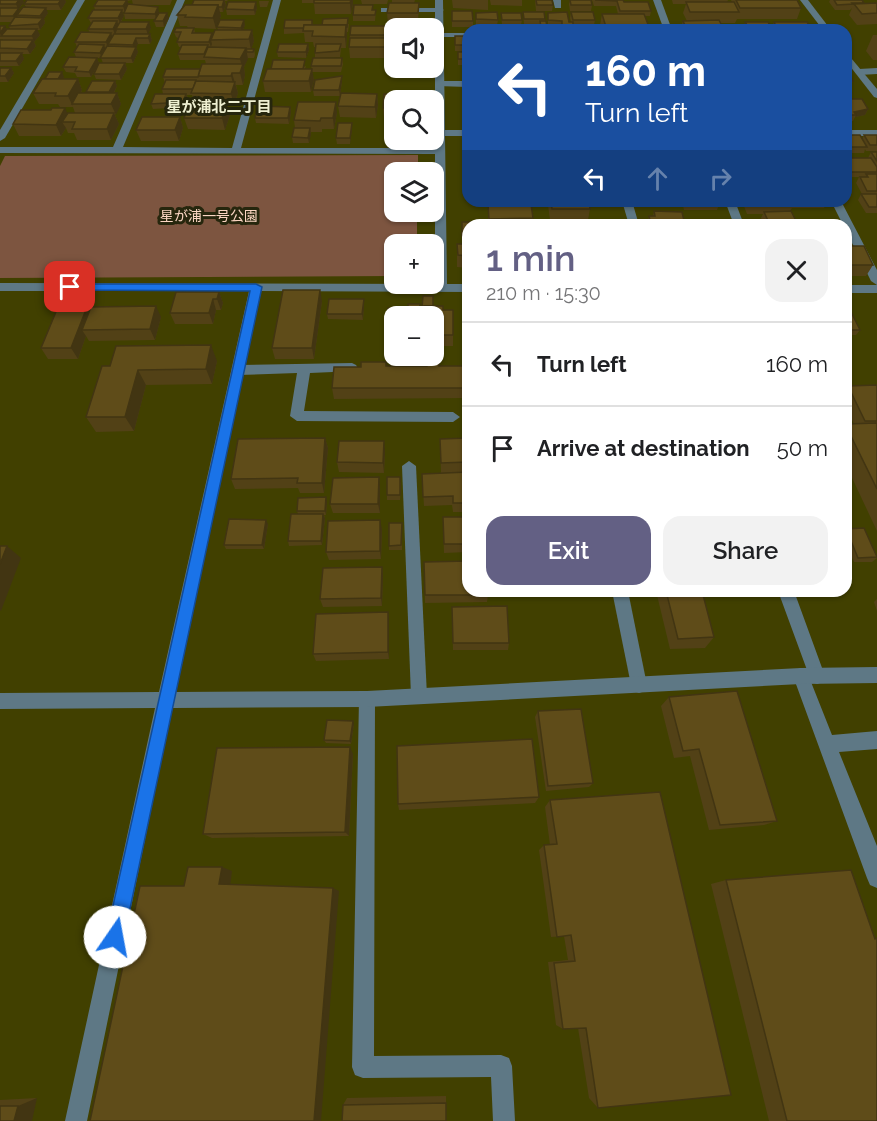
<!DOCTYPE html>
<html lang="en">
<head>
<meta charset="utf-8">
<style>
  body { margin:0; font-family:Raleway,"Noto Sans JP",sans-serif; background:#f2f2f2; color:#202124; height:100vh; display:flex; flex-direction:column; font-size:22px; white-space:nowrap }
  * { box-sizing:border-box; margin:0 }
  p { font-size:20px; color:#757577 }
  .icon { flex:none; width:33px; height:33px; fill:none; stroke:currentColor; stroke-width:2; stroke-linecap:round; stroke-linejoin:round }
  .map { position:relative; flex:1; overflow:hidden }
  .side { position:absolute; left:462px; top:219px; width:390px; height:378px; display:flex; flex-direction:column; background:#fff; border-radius:18px; box-shadow:0 2px 4px #0004 }
  .side>* { flex:none }
  .banner { position:absolute; left:462px; top:24px; width:390px; height:183px; border-radius:18px; box-shadow:0 2px 4px #0004; background:#1a4fa0; color:#fff; overflow:hidden }
  .tools { position:absolute; left:384px; top:18px; display:grid; gap:12px }
  .tools a { display:grid; place-items:center; width:60px; height:60px; border-radius:12px; background:#fff; box-shadow:0 2px 4px #0004; font-size:30px }
  .pin { position:absolute; display:grid; place-items:center; width:51px; height:51px; color:#fff; margin:-26px; border-radius:12px; box-shadow:0 3px 9px #0006 }
  .me { position:absolute; width:66px; margin:-33px; rotate:12deg; stroke-linejoin:round; filter:drop-shadow(0 0 4px #0008) }
  .turn { display:flex; align-items:center; gap:21px; height:126px; padding:0 24px; font-size:27px }
  .turn .icon { width:78px; height:78px; stroke-width:2.5 }
  .turn b { display:block; font-size:42px; line-height:51px }
  .lanes { display:flex; align-items:center; height:57px; padding:0 24px; background:#0003; justify-content:center; gap:30px; direction:ltr }
  .lanes .off { opacity:.35 }
  .round { display:grid; place-items:center; flex:none; width:63px; height:63px; border-radius:18px; background:#f2f2f2 }
  .overview { display:flex; align-items:center; justify-content:space-between; height:102px; padding:0 24px }
  h1 { font-size:36px; font-weight:600; line-height:45px; color:#636084 }
  .action { display:flex; gap:12px; margin-top:auto; padding:12px 24px }
  .action a { flex:1; height:69px; border-radius:18px; background:#636084; color:#fff; font-size:24px; font-weight:600; line-height:69px; text-align:center }
  .action a+a { background:#f2f2f2; color:#202124 }
  ul { padding:0; list-style:none }
  li { display:flex; align-items:center; gap:18px; height:84px; padding:0 24px; border-top:2px solid #e0e0e0 }
  li div { flex:1 }
  li b { display:block; font-size:22px }
  li em { font-style:normal }
  .map>svg:first-child { display:block }
</style>
</head>
<body>
<div class="map">
<svg width="877" height="1121" viewBox="0 0 877 1121">
  <rect width="100%" height="100%" fill="#414000"/>
  <!-- green -->
  <path fill="#7d5540" d="M418,155V172H394V212H417V244H394V276L0,278V166L5,156Z"/>
  <g fill="none" stroke-linecap="round" stroke-linejoin="round">
    <!-- service -->
    <g fill="#5e7885" fill-rule="evenodd">
      <path d="M553,0H561V8H555Z"/>
      <path d="M381,8H440L444,10L440,12H381Z"/>
      <path d="M440,33H468V37H437V33Z"/>
      <path d="M877,68V74L859,75L855,72L859,69Z"/>
      <path d="M440,81H468V87L437,86L436,84Z"/>
      <path d="M352,363L356,365L358,368L356,371L310,373L304,411L453,412L460,417L453,422L297,421L290,416L297,373L238,375L232,370L238,365Z"/>
      <path d="M409,461L416,466L427,696L425,702L419,704L413,702L411,696L402,466Z"/>
      <path d="M612,591H628L647,685L645,691L639,693L633,691L631,685Z"/>
      <path d="M778,591H794L825,676L823,682L817,684L811,682L832,735L877,731V749L839,752L877,846V888L870,885L867,878L793,676L795,670L801,668L807,670Z"/>
      <path d="M367,691L373,693L375,699L374,1056L501,1055L509,1058L512,1066L515,1121H493L491,1077L363,1078L355,1075L352,1067L359,699L361,693Z"/>
    </g>
    <!-- minor -->
    <g fill="#5e7885" fill-rule="evenodd">
      <path d="M77,0H85L5,138L0,141V130Z"/>
      <path d="M177,0H185L123,147L232,148L273,0H281L241,148H435V0H443L445,130H468V136H445L447,284H468V292L261,291L175,692L367,691L801,668L877,667V683L801,684L367,707L172,708L87,1121H65L155,708L0,709V693L159,692L249,291H0V283L435,284V154L0,153V147H113Z"/>
      <path d="M653,0H661L672,30H664Z"/>
      <path d="M800,0H808L831,30H823Z"/>
      <path d="M846,52L877,89V98L874,97L846,61Z"/>
      <rect x="846" y="130" width="31" height="6"/>
      <path d="M622,201H632L639,225H629Z"/>
      <path d="M725,201H735L744,225H734Z"/>
      <path d="M831,201H841L877,270V285L871,281L846,231V225H843Z"/>
      <rect x="846" y="285" width="31" height="8"/>
    </g>
  </g>
  <!-- wall -->
  <g fill="#524116">
    <path d="M0,0L24,2L19,9L20,11L26,7L24,4L27,0H65L66,2L61,10H46L48,13L44,19L45,23L40,30H37L40,35L34,42L36,46L30,54H22L24,59L19,66H0V40H3V39H0V26L7,29H10L9,26L12,22H0Z"/>
    <path d="M98,0H132L127,1L129,4L159,13L169,18L164,27H156L154,21L155,19H125L124,13V12H123L124,16L121,22L151,28L148,34H150L152,40L150,44H138L136,47L138,52L133,63H103L101,58H97L99,63H125L127,69L121,80L96,79L94,74L98,66L91,77H77L75,73L66,72L63,67L76,57L74,52L77,47L75,42L90,33L88,29L91,23L88,18L95,10L94,6Z"/>
    <path d="M132,0H172L170,5H133Z"/>
    <path d="M194,0H228L227,1H225L226,5L223,12H220L221,16L216,29L194,28L195,33H212L213,36L218,30L217,27L245,25L243,30H252L254,41L251,49H254L255,55L254,58H248L244,67L245,75L243,85H236L238,93L234,105H227L230,115L225,130L188,129L184,118L194,103L192,95H187L188,99L185,107L153,109L151,104L163,94L162,89L165,83L163,77L200,69L206,64L205,60H180L178,54L181,47H179L177,42L178,38L176,37L174,32L188,28L187,26H180L177,15L192,5Z"/>
    <path d="M302,0H353V4L351,14H315L314,3H302Z"/>
    <path d="M361,0H388L387,4H362Z"/>
    <path d="M392,0H415L414,3H419L418,24H388L387,13L392,3Z"/>
    <path d="M452,0H488V10L453,8Z"/>
    <path d="M490,0H522V6L491,5Z"/>
    <path d="M535,0H552L553,5L552,11H536Z"/>
    <path d="M570,0L592,5L591,11H570L569,4Z"/>
    <path d="M592,0H623L624,2L651,11L650,16H645L649,27L648,30H602L600,25L602,14H618L616,6H594Z"/>
    <path d="M672,0H728L727,2H732L731,0H797L801,8L797,19H737L735,23H720L724,30H680L683,21H687L683,13L686,4H673Z"/>
    <path d="M830,0H862L864,3L863,4L877,3V24L857,25L849,15L852,8L850,10H835L829,2Z"/>
    <path d="M259,1H269L267,7H260Z"/>
    <path d="M257,8L255,15H227L226,9Z"/>
    <path d="M373,10H376L375,21H353V15Z"/>
    <path d="M452,11L473,21V27H452Z"/>
    <path d="M523,12L545,19V21L547,27V30H540L539,25H524Z"/>
    <path d="M571,12L595,20L594,25H573V30H561V26H548V13L571,22L570,18Z"/>
    <path d="M476,13L498,20L497,25H476Z"/>
    <path d="M501,13L522,20L521,25H502Z"/>
    <path d="M312,20L313,25L349,24L348,32H347L346,48H341L340,57L317,58H342L343,64L341,72H312L314,80L311,92H265L263,81L306,66L305,69H312L311,66L315,58V53L316,47H314L313,42H305L304,33L284,34V28Z"/>
    <path d="M745,22L772,27L774,22L812,29L811,30H745L744,27Z"/>
    <path d="M394,28V58H350L349,47L350,35Z"/>
    <path d="M873,35H877V60H873L866,51Z"/>
    <rect x="455" y="36" width="13" height="15"/>
    <path d="M308,44L309,50L306,58L278,57L277,52Z"/>
    <rect x="458" y="52" width="10" height="13"/>
    <path d="M0,68H11L14,73L8,82H0Z"/>
    <path d="M846,73L853,81L850,87H846Z"/>
    <path d="M64,77L63,79H78L82,90L81,93H86L115,81L117,86L114,93H117L121,104L115,115L119,124L111,140H77L74,133H68L66,128L61,136H19L13,124L68,113H75L73,107H60L58,104H39L33,93Z"/>
    <path d="M342,81L340,96H314L313,90Z"/>
    <path d="M377,94L378,105L376,118L340,117L338,106Z"/>
    <path d="M846,99L868,109L865,115L855,117L853,121H846Z"/>
    <path d="M394,100V118L384,119L383,108Z"/>
    <path d="M290,107L291,112L289,124L256,123L255,118Z"/>
    <path d="M337,113L334,129H322V132H311L309,143H293L292,137L295,128L294,120Z"/>
    <path d="M180,117L183,128L179,141H141L136,130Z"/>
    <path d="M352,129L350,144H337L336,138Z"/>
    <path d="M846,135L862,139L864,135H877V151H866L865,149L864,153H846Z"/>
    <rect x="463" y="142" width="5" height="15"/>
    <path d="M871,152H877V213H866L858,200L861,194H862L856,183L859,177H846V158H868Z"/>
    <path d="M494,201H528V204L533,218V222L468,225V268L457,267V244H462V222H488V204H494Z"/>
    <path d="M549,201H589L590,209L588,220H550L548,205Z"/>
    <path d="M663,201H676L675,203H664Z"/>
    <path d="M682,201H720L717,210H684Z"/>
    <path d="M742,201H827V202L824,208H792L790,211L798,225H765L761,218L763,214H747Z"/>
    <path d="M654,211L685,225H648V222L649,216H653Z"/>
    <path d="M846,241L848,246L873,265L866,276H846Z"/>
    <path d="M219,292L223,303L221,310H216L213,324H175L170,313Z"/>
    <path d="M423,296L433,306L443,310H453V346H434V316L422,314Z"/>
    <path d="M322,301L314,359H275L272,348Z"/>
    <path d="M364,304L363,320L328,319L327,314Z"/>
    <path d="M408,304H420V316H394V327H387L388,308H408Z"/>
    <path d="M846,310L860,330L856,335H846Z"/>
    <path d="M89,311L161,317L155,340L89,341L86,336L78,359H48L41,348Z"/>
    <path d="M217,361L212,384L146,385L134,431L96,432L86,417L102,366Z"/>
    <path d="M386,362L387,366H468V398L334,399L332,388L361,367Z"/>
    <path d="M877,385V531L846,465V424H854L846,408V389L848,386Z"/>
    <path d="M325,438L328,448L324,493H300L298,488L235,489L231,479Z"/>
    <path d="M468,438V472L441,473L440,439Z"/>
    <path d="M385,451L384,473L339,472L337,462Z"/>
    <path d="M468,472V512H453L452,505L424,506L422,474Z"/>
    <path d="M401,482L400,500H387V495Z"/>
    <path d="M380,487V513H333L330,504Z"/>
    <path d="M327,502L326,515H324L325,518L322,545L289,546L288,541L298,514L297,511Z"/>
    <path d="M443,517H468V552L444,553Z"/>
    <path d="M268,524L264,549H226L224,545Z"/>
    <path d="M402,528V550H389V546Z"/>
    <path d="M382,529L381,559L329,560L326,552Z"/>
    <path d="M846,529L877,558L872,562H854L846,545Z"/>
    <path d="M424,562L488,595L487,602L425,603Z"/>
    <path d="M382,567L383,575L382,606L323,607L320,599Z"/>
    <path d="M656,591H702L714,637L705,648L670,649Z"/>
    <path d="M877,599V611L874,602Z"/>
    <path d="M452,607L509,643L508,650H453Z"/>
    <path d="M388,612L389,619V659L316,661L313,654Z"/>
    <path d="M669,697L777,821L764,825L709,830L690,756L674,758L661,706Z"/>
    <path d="M538,711L593,783L589,787L546,791L535,717Z"/>
    <path d="M354,724L351,744L326,743L324,740Z"/>
    <path d="M353,754L349,836L212,838L203,834Z"/>
    <path d="M539,797L535,803L399,810L398,804Z"/>
    <path d="M550,800L598,1108L589,1098L578,1028L563,1029L556,1025L548,962L568,960L564,936L551,937L539,850L544,845H550L545,807Z"/>
    <path d="M726,880L874,938H877V1121H769L711,884Z"/>
    <path d="M446,1096V1121L343,1105L347,1098Z"/>
    <path d="M37,1098L0,1121V1100Z"/>
  </g>
  <!-- shaded-wall -->
  <g fill="#423512">
    <path d="M19,0H23L24,2L19,9L21,14L17,15L18,18L16,22L13,16L18,9L16,4Z"/>
    <path d="M61,0H65L66,2L61,10L58,4Z"/>
    <path d="M127,0L129,5L125,12L123,6Z"/>
    <path d="M224,0L226,5L223,12L222,7Z"/>
    <path d="M351,0H353V4L351,14L350,3Z"/>
    <path d="M256,2L257,8L255,15L254,10Z"/>
    <path d="M218,5L221,16L216,29L213,18Z"/>
    <path d="M158,7L159,12L156,19L155,14Z"/>
    <path d="M46,8L48,13L44,19L45,23L40,30L38,24L42,19L40,16Z"/>
    <path d="M122,10L124,16L120,23L118,18Z"/>
    <path d="M167,13L169,18L164,27L163,21Z"/>
    <path d="M244,20L245,25L242,33L241,28Z"/>
    <path d="M117,21L119,26L116,29L117,30L115,35L113,29Z"/>
    <path d="M149,22L151,28L148,35L146,29Z"/>
    <path d="M346,25L347,36L346,48L345,37Z"/>
    <path d="M5,26L8,31L1,36L2,39L0,33Z"/>
    <path d="M37,29L40,35L34,42L32,36Z"/>
    <path d="M252,30L254,41L251,50L249,39Z"/>
    <path d="M111,33L113,38L108,44L109,46L108,48L106,42Z"/>
    <path d="M212,33L214,39L211,40L212,44L211,47L209,42Z"/>
    <path d="M150,34L152,40L150,44L148,38Z"/>
    <path d="M136,38L138,44L135,50L136,47L138,52L133,63L131,58L135,50L133,45Z"/>
    <path d="M33,40L36,46L30,54L27,49Z"/>
    <path d="M308,44L309,50L306,58V52Z"/>
    <path d="M104,45L106,50L102,58L100,53Z"/>
    <path d="M246,48L248,59L244,67L245,75L243,85L240,73L242,67L240,59Z"/>
    <path d="M22,53L24,59L19,66L16,61Z"/>
    <path d="M97,58L99,63L91,77L89,72Z"/>
    <path d="M125,63L127,69L121,80L119,74Z"/>
    <path d="M11,68L14,73L8,82L5,76Z"/>
    <path d="M312,69L314,80L311,92L309,81Z"/>
    <path d="M62,72L64,77L60,85L57,79Z"/>
    <path d="M232,73L238,93L234,105L231,94L234,87L231,76Z"/>
    <path d="M342,76V81L340,96L339,90Z"/>
    <path d="M78,79L82,90L75,104H72L73,107L68,96Z"/>
    <path d="M115,81L117,86L111,98L109,92Z"/>
    <path d="M117,93L121,104L116,115L111,104Z"/>
    <path d="M186,94L188,99L185,107L183,102Z"/>
    <path d="M377,94L378,105L376,118L375,107Z"/>
    <path d="M336,102L337,113L334,129L333,118Z"/>
    <path d="M227,104L230,115L225,130L222,118Z"/>
    <path d="M290,107L291,112L289,124L288,118Z"/>
    <path d="M65,108L70,119L62,122L66,128L61,136L56,125Z"/>
    <path d="M868,109L865,115L855,117L856,115L854,112Z"/>
    <path d="M114,113L119,124L111,140L107,129Z"/>
    <path d="M180,117L183,128L179,141L175,130Z"/>
    <path d="M352,123V129L350,144V138Z"/>
    <path d="M310,128L311,134L309,143L308,138Z"/>
    <path d="M320,290L322,301L314,359L312,348Z"/>
    <path d="M219,292L223,303L221,310L217,299Z"/>
    <path d="M213,299L216,310L213,324L209,313Z"/>
    <path d="M364,299V304L363,320L362,314Z"/>
    <path d="M156,306L161,317L155,340L150,329Z"/>
    <path d="M87,307L93,318L82,330L86,336L78,359L71,348Z"/>
    <path d="M211,345L217,361L212,384L206,369Z"/>
    <path d="M138,370L146,385L134,431L125,417Z"/>
    <path d="M325,438L328,448L324,493L322,483Z"/>
    <path d="M384,441L385,451L384,473L383,463Z"/>
    <path d="M379,477L380,487V513L378,504Z"/>
    <path d="M326,497L327,502L326,515L325,511Z"/>
    <path d="M323,514L325,518L322,545L321,541Z"/>
    <path d="M266,520L268,524L264,549L262,545Z"/>
    <path d="M380,520L382,529L381,559L380,551Z"/>
    <path d="M7,546L21,558L1,611L0,610V564Z"/>
    <path d="M382,567L383,575L382,606L381,598Z"/>
    <path d="M388,612L389,619V659L388,652Z"/>
    <path d="M353,721L354,724L351,744L350,741Z"/>
    <path d="M350,747L353,754L349,836L345,832Z"/>
    <path d="M222,867L232,871L230,888L219,884Z"/>
    <path d="M333,888L339,891L321,1121H314Z"/>
    <path d="M37,1098L32,1121H14L18,1106Z"/>
  </g>
  <!-- building -->
  <g fill="#5f4c19" stroke="#423512" stroke-width="1.5">
    <path d="M0,0H19L16,4H0Z"/>
    <path d="M27,0H61L58,4H24Z"/>
    <path d="M98,0H127L123,6H94Z"/>
    <path d="M194,0H224L222,7H218V5H192Z"/>
    <path d="M314,0H351L350,3H314Z"/>
    <path d="M536,0H552L553,5H537Z"/>
    <path d="M570,0H591L592,5H571Z"/>
    <path d="M595,0H623L624,2H648L651,11H620L617,1Z"/>
    <path d="M736,0H797L801,8H740Z"/>
    <path d="M834,0H862L864,3H852L853,4L837,5Z"/>
    <path d="M228,2H256L254,10L226,9Z"/>
    <path d="M686,2H734L739,12H690Z"/>
    <path d="M389,3H419L418,13H387Z"/>
    <path d="M877,3V13L862,14L854,4Z"/>
    <path d="M128,4L158,7L155,14L124,13Z"/>
    <path d="M185,5H218L213,18L185,17L186,15H177Z"/>
    <path d="M354,5H373L372,10H376L375,15H353Z"/>
    <path d="M23,7L46,8L40,16L17,15Z"/>
    <path d="M0,8H19L13,16H0Z"/>
    <path d="M93,10H122L118,18H88Z"/>
    <path d="M452,11H472L473,21H452Z"/>
    <path d="M497,12L498,20L476,19V13Z"/>
    <path d="M523,12H544L545,19H524Z"/>
    <path d="M567,12L569,22H573V27H562V21L548,20V13Z"/>
    <path d="M571,12H593L595,20H573Z"/>
    <path d="M159,13H167L163,21H154Z"/>
    <path d="M501,13H521L522,20H502Z"/>
    <path d="M602,14H644L649,27H606Z"/>
    <path d="M15,17L43,18L38,24L9,26Z"/>
    <path d="M348,18L347,27H346V25H322L323,19Z"/>
    <path d="M220,20H244L241,28L217,27Z"/>
    <path d="M285,20H312V25H304V28H284Z"/>
    <path d="M719,20L724,30H687L683,21Z"/>
    <path d="M93,21H117L113,29H88Z"/>
    <path d="M540,21H546L547,27H541Z"/>
    <path d="M120,22H149L146,29H116Z"/>
    <path d="M745,22H768L773,30H750Z"/>
    <path d="M774,22H807L812,29L778,30Z"/>
    <path d="M304,25H346L345,37L312,36L313,31H303Z"/>
    <path d="M0,26H5L0,33Z"/>
    <path d="M351,26H401V28H394V35H350Z"/>
    <path d="M176,28H194L192,33H212L209,42H177L181,32H174Z"/>
    <path d="M7,29H37L32,36H1Z"/>
    <path d="M215,30H252L249,39L211,40Z"/>
    <path d="M81,32L111,33L106,42H75Z"/>
    <path d="M114,34H150L148,38H136L133,45L108,44Z"/>
    <rect x="455" y="36" width="13" height="9"/>
    <path d="M350,38H394V47H349Z"/>
    <path d="M0,40H33L27,49L0,48Z"/>
    <path d="M79,44L104,45L100,53L74,52Z"/>
    <path d="M279,44H308L306,52H277Z"/>
    <path d="M316,44H341L339,51L315,53Z"/>
    <path d="M182,45H208L204,54H178Z"/>
    <path d="M107,46L136,47L131,58H100Z"/>
    <path d="M208,47L246,48L240,59L204,57Z"/>
    <path d="M246,49H254L253,52H247Z"/>
    <rect x="458" y="52" width="10" height="7"/>
    <path d="M0,53H22L16,61H0Z"/>
    <path d="M69,57L97,58L89,72L75,71L77,67H63Z"/>
    <path d="M313,58H342L341,66H311Z"/>
    <path d="M273,60H305L303,69H271Z"/>
    <path d="M99,63H125L119,74H94Z"/>
    <path d="M202,64H243L240,73H232L231,76H198Z"/>
    <path d="M0,68H11L5,76H0Z"/>
    <path d="M166,69H200L198,77H163Z"/>
    <path d="M267,69H312L309,81H263Z"/>
    <path d="M49,72H62L58,79H45Z"/>
    <path d="M846,73H848L853,81L846,82Z"/>
    <path d="M342,76L339,90H313L315,80Z"/>
    <path d="M42,79H78L68,96H55L56,93H33Z"/>
    <path d="M166,80H196L193,89H162Z"/>
    <path d="M92,81H115L109,92H86Z"/>
    <path d="M196,81L235,82L231,94L191,93Z"/>
    <path d="M78,93H117L111,104H72Z"/>
    <path d="M341,93L377,94L375,107L338,106Z"/>
    <path d="M155,94H186L183,102L151,104Z"/>
    <path d="M384,94H420V100H394V107L383,108Z"/>
    <path d="M846,99H862L868,109L854,112L856,115H846Z"/>
    <path d="M298,102H336L333,118H321L320,121L294,120Z"/>
    <path d="M190,103L227,104L222,118H184Z"/>
    <path d="M258,106L290,107L288,118H255Z"/>
    <path d="M52,108H65L56,125L13,124L21,110H51Z"/>
    <path d="M68,113H114L107,129H72L75,122H62Z"/>
    <path d="M142,117H180L175,130H136Z"/>
    <path d="M338,123H352L350,138H336Z"/>
    <path d="M294,128H310L308,138L292,137Z"/>
    <path d="M846,135H860L867,147H846Z"/>
    <path d="M864,135H877V145H870Z"/>
    <rect x="463" y="142" width="5" height="9"/>
    <path d="M871,152H877V161Z"/>
    <path d="M846,158H871L877,167V172H846Z"/>
    <path d="M866,174H877V191H867L860,177H868Z"/>
    <path d="M861,194H877V207H869Z"/>
    <path d="M495,201H528L495,202Z"/>
    <path d="M551,201H589L590,209H552Z"/>
    <path d="M751,201H794V202L752,203Z"/>
    <rect x="794" y="201" width="33" height="1"/>
    <path d="M488,204H531L533,218L489,219Z"/>
    <path d="M654,211L682,212L685,225H651L649,216H655Z"/>
    <path d="M791,211L798,225H770L764,212Z"/>
    <path d="M462,222H535V225H468V236H462Z"/>
    <path d="M694,222L728,223L729,225H695Z"/>
    <path d="M457,244H468V256L458,255Z"/>
    <path d="M846,246H864L873,265H846Z"/>
    <path d="M283,290H320L312,348H272Z"/>
    <path d="M176,292H219L217,299H213L209,313H170Z"/>
    <path d="M423,296H433V306H424V308H422Z"/>
    <path d="M329,299H364L362,314H327Z"/>
    <path d="M408,304H420L419,316H394V322H387L388,308H408Z"/>
    <path d="M156,306L150,329L82,330L91,307Z"/>
    <path d="M424,306H443V310H453V335H434V316H423Z"/>
    <path d="M58,307H87L71,348H41Z"/>
    <path d="M846,310H850L860,330H846Z"/>
    <path d="M211,345L206,369L138,370L125,417H86L102,366H110L116,346Z"/>
    <path d="M361,362H386V366H427V362H439V366H468V388H332L334,367H361Z"/>
    <path d="M877,385V421H865L848,386Z"/>
    <path d="M877,423V489L846,426V424Z"/>
    <path d="M325,438L322,483H297L298,478L231,479L238,439Z"/>
    <path d="M468,438V462L441,463L440,439Z"/>
    <path d="M339,441H384L383,463L337,462Z"/>
    <path d="M468,472V503H453V496L423,497L422,474Z"/>
    <path d="M379,477L378,504H330L333,478Z"/>
    <rect x="387" y="477" width="13" height="18"/>
    <path d="M326,497L325,511H297L298,498Z"/>
    <path d="M291,514H323L321,541H288Z"/>
    <path d="M443,517H468V544H444Z"/>
    <path d="M229,519L266,520L262,545H224Z"/>
    <path d="M380,520V551L326,552L328,521Z"/>
    <path d="M389,523H402L401,545L389,546Z"/>
    <path d="M864,528L877,557L858,558L846,529Z"/>
    <path d="M0,546H7L0,564Z"/>
    <path d="M468,561V591H488V595H425L424,562Z"/>
    <path d="M382,567L381,598L320,599L323,568Z"/>
    <path d="M666,591H702L714,637L678,639Z"/>
    <path d="M507,606L509,643H453L452,607Z"/>
    <path d="M388,612V652L313,654L316,614Z"/>
    <path d="M737,691L777,821L720,825L699,749L683,751L669,697Z"/>
    <path d="M581,709L593,783L548,786L538,711Z"/>
    <path d="M327,720L353,721L350,741L324,740Z"/>
    <path d="M532,739L539,797L398,804L397,746Z"/>
    <path d="M350,747L345,832L203,834L217,748Z"/>
    <path d="M660,792L731,1095L598,1108L586,1028L563,1029L554,963L575,961L571,935L557,937L544,845L557,844L550,800Z"/>
    <path d="M188,867H222L219,884L333,888L314,1121H90L140,886H184Z"/>
    <path d="M851,870L875,939L877,938V1121H787L726,880Z"/>
    <path d="M446,1103V1121H342L343,1105Z"/>
    <path d="M0,1106H18L14,1121H0Z"/>
  </g>
  <!-- route -->
  <path fill="#1a73e8" stroke="#114b97" stroke-width="1.5" d="M70,284H256L262,287L124,937L121,944L115,946L109,944L106,937L250,291L66,290V285Z"/>
  <g text-anchor="middle" dominant-baseline="central" stroke-width="6" stroke-linejoin="round" paint-order="stroke">
    <!-- far-park labels -->
    <g font-size="14" fill="#fad5c2" stroke="#26260d">
      <text x="209" y="216">星が浦一号公園</text>
    </g>
    <!-- far-neighbourhood labels -->
    <g font-size="15" font-weight="bold" fill="#eeefd1" stroke="#26260d">
      <text x="219" y="107">星が浦北二丁目</text>
    </g>
  </g>
</svg>
<div class="tools">
<a><svg class="icon" aria-label="sound" viewBox="0 0 24 24"><path d="M4 9h4l5-4v14l-5-4H4zM17 9q2 3 0 6"/></svg></a>
<a><svg class="icon" aria-label="search" viewBox="0 0 24 24"><circle cx="10" cy="10" r="6"/><path d="M15 15l6 6"/></svg></a>
<a><svg class="icon" aria-label="layers" viewBox="0 0 24 24"><path d="M12 4l9 5-9 5-9-5zM3 14l9 5 9-5"/></svg></a>
<a>+</a>
<a>−</a>
</div>
<div class="pin" style="left:70px;top:287px;background:#d93025"><svg class="icon" aria-label="arrive" viewBox="0 0 24 24"><path d="M6 21V4h12l-3 4 3 4H6"/></svg></div>
<svg class="me" style="left:115px;top:937px" viewBox="-20 -20 40 40"><circle r="19" fill="#fff"/><path d="M0-13L10 11 0 6-10 11z" fill="#1a73e8"/></svg>
<div class="banner">
<div class="turn"><svg class="icon" aria-label="left" viewBox="0 0 24 24"><path d="M17 20v-9H6M10 6l-5 5 5 5"/></svg><div><b>160 m</b>Turn left</div></div>
<div class="lanes"><svg class="icon" aria-label="left" viewBox="0 0 24 24"><path d="M17 20v-9H6M10 6l-5 5 5 5"/></svg><svg class="icon off" aria-label="ahead" viewBox="0 0 24 24"><path d="M12 20V5M6 11l6-6 6 6"/></svg><svg class="icon off" aria-label="right" viewBox="0 0 24 24"><path d="M7 20v-9h11M14 6l5 5-5 5"/></svg></div>
</div>
<section class="side">
<div class="overview"><div><h1>1 min</h1><p>210 m · 15:30</p></div><a class="round"><svg class="icon" aria-label="close" viewBox="0 0 24 24"><path d="M6 6l12 12M18 6L6 18"/></svg></a></div>
<ul>
<li><svg class="icon" aria-label="left" viewBox="0 0 24 24"><path d="M17 20v-9H6M10 6l-5 5 5 5"/></svg><div><b>Turn left</b></div><em>160 m</em></li>
<li><svg class="icon" aria-label="arrive" viewBox="0 0 24 24"><path d="M6 21V4h12l-3 4 3 4H6"/></svg><div><b>Arrive at destination</b></div><em>50 m</em></li>
</ul>
<div class="action"><a>Exit</a><a>Share</a></div>
</section>
</div>
</body>
</html>
